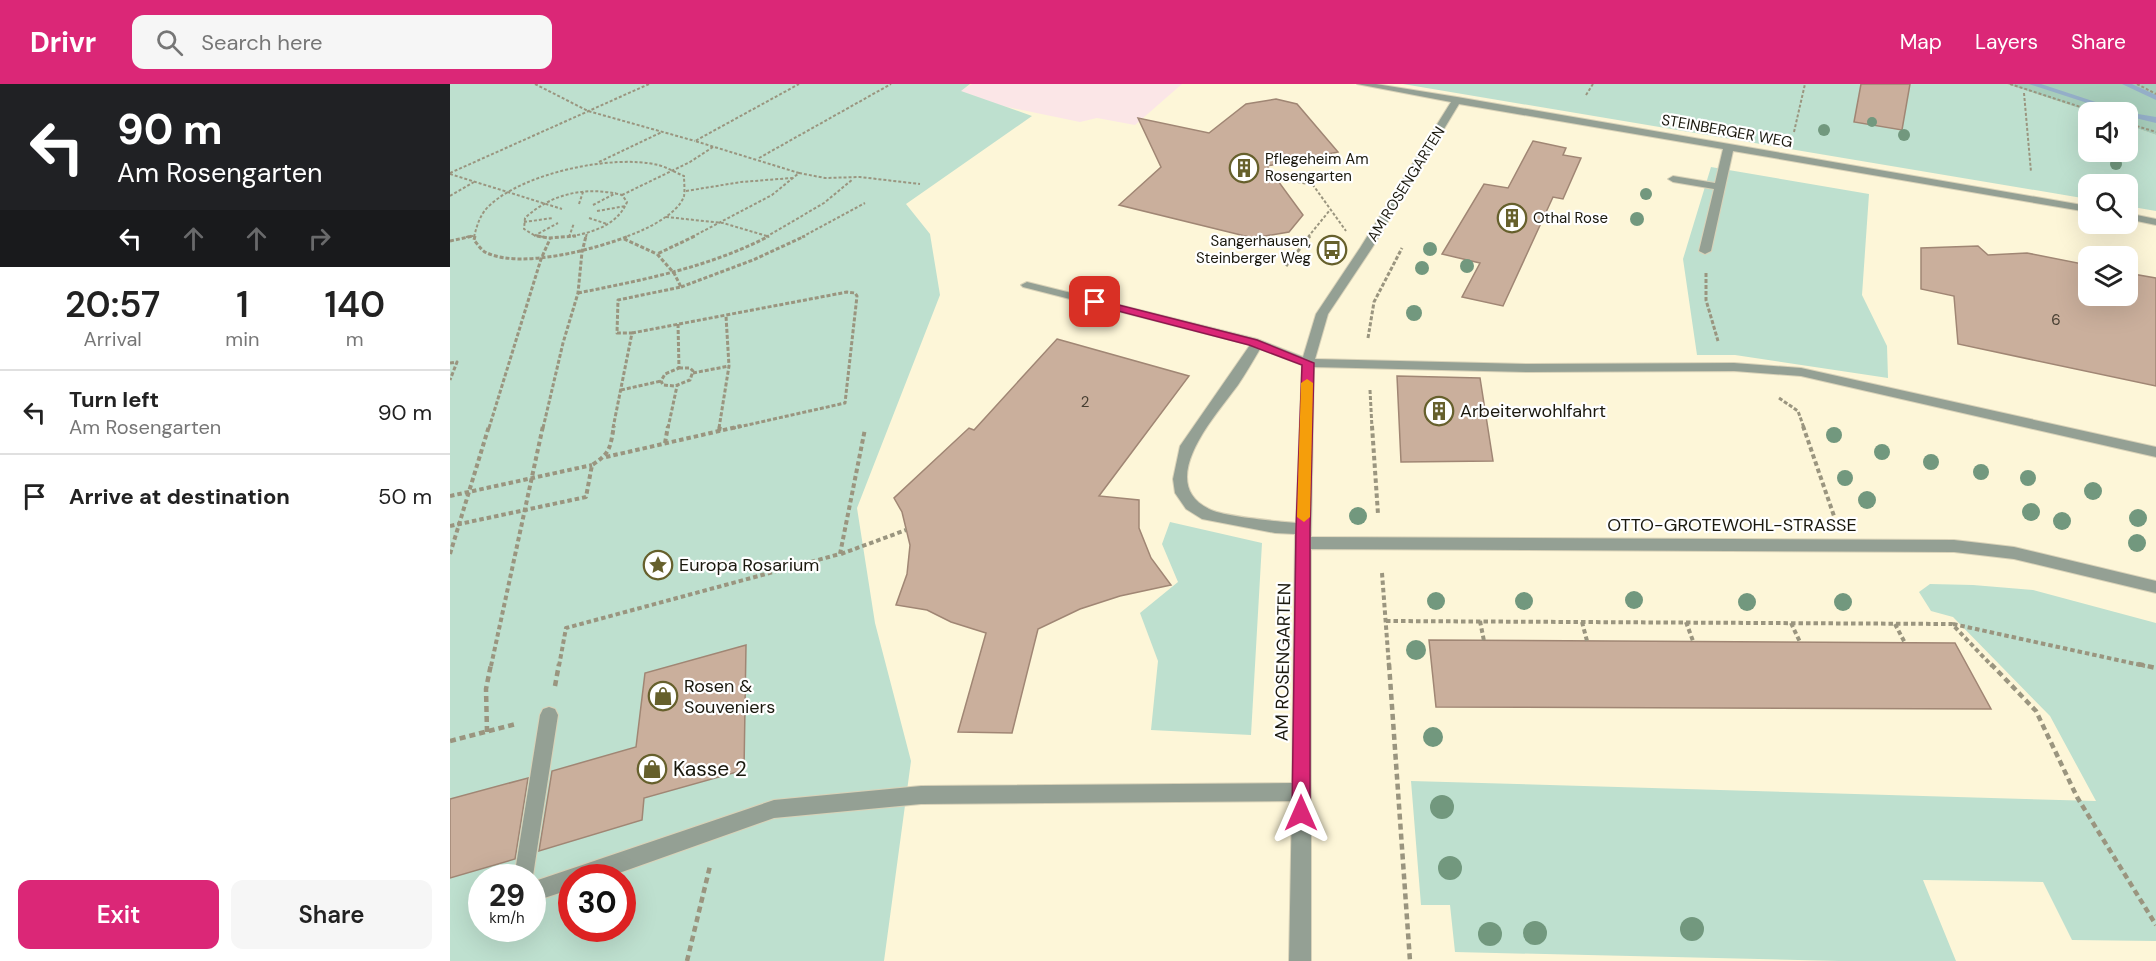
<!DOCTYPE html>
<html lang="en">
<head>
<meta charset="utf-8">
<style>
  body { margin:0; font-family:"DM Sans",sans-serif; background:#f6f6f6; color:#222; height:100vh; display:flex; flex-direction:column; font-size:22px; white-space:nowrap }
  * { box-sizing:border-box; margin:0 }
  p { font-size:20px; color:#767676 }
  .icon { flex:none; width:33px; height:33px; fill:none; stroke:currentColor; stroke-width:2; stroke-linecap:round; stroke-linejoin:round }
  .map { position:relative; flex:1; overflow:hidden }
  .side { display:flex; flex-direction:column; background:#fff; width:450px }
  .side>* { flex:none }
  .guide { background:#202124; color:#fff; overflow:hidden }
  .buttons { position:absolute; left:1628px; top:18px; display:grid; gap:12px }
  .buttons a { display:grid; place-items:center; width:60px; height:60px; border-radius:12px; background:#fff; box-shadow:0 6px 24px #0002; font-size:30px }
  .speed { position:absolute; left:18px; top:780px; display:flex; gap:12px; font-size:30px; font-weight:700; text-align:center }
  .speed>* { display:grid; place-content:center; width:78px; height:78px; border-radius:50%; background:#fff; box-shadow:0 6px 24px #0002; line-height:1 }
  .speed small { font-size:15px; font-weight:400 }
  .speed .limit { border:9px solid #d22; background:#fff; color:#111 }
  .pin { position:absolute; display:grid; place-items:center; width:51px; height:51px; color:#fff; margin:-26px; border-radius:12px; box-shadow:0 3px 9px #0006 }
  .me { position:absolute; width:66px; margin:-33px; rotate:0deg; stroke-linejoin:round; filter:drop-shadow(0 0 4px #0008) }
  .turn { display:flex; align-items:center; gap:21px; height:126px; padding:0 18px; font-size:27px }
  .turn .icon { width:78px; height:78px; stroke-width:2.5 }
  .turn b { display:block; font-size:42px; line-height:51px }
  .lanes { display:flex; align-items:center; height:57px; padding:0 18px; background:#0003; justify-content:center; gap:30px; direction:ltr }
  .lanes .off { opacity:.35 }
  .eta { display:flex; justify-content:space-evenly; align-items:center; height:102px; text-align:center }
  .eta b { font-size:36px; font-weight:600; line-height:42px }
  .action { display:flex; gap:12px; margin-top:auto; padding:12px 18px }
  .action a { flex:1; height:69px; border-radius:12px; background:#db2777; color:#fff; font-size:24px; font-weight:600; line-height:69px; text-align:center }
  .action a+a { background:#f6f6f6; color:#222 }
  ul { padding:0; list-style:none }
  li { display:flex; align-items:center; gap:18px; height:84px; padding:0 18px; border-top:2px solid #e0e0e0 }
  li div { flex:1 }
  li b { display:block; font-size:22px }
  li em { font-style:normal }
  header { display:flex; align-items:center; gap:36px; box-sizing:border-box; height:84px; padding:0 30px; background:#db2777; color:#fff }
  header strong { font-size:28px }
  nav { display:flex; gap:33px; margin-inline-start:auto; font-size:21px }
  .search { width:420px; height:54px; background:#f6f6f6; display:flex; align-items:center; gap:15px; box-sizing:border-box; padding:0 21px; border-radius:12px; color:#767676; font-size:22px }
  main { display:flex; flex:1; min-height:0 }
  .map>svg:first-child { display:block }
</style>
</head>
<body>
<header>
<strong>Drivr</strong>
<div class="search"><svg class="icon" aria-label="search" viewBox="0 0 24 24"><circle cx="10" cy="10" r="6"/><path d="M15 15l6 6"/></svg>Search here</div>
<nav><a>Map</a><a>Layers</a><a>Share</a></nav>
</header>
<main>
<section class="side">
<div class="guide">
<div class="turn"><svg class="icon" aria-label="left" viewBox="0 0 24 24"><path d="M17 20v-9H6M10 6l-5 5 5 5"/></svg><div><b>90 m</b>Am Rosengarten</div></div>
<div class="lanes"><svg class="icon" aria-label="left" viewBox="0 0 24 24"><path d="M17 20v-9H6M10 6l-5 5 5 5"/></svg><svg class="icon off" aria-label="ahead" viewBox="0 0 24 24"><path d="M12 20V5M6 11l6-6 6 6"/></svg><svg class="icon off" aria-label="ahead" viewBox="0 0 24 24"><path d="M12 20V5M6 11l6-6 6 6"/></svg><svg class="icon off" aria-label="right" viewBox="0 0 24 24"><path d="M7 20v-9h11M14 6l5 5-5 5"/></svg></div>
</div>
<div class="eta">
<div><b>20:57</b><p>Arrival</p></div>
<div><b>1</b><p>min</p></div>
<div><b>140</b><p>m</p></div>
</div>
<ul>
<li><svg class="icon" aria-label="left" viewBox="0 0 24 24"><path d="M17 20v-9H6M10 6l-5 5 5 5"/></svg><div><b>Turn left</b><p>Am Rosengarten</p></div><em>90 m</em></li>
<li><svg class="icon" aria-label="arrive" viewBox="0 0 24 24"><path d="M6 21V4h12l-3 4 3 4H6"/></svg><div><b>Arrive at destination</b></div><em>50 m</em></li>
</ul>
<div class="action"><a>Exit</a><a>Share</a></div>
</section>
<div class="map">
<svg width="1706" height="877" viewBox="0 0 1706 877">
  <rect width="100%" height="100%" fill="#fdf6d8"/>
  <!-- commercial -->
  <path fill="#fbe6e7" d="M522,0H732L685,41L647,34L630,38L552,22L510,7Z"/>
  <!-- green -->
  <g fill="#bee0cf" fill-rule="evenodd">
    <path d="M0,0H520L511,7L582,32L456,120L480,150L490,211L407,424L425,539L461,677L434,877H0ZM32,794H82V844H32ZM122,794H172V844H122Z"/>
    <path d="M953,0H1556L1640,28H1638V68H1677V41L1706,51V127L1677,122V100H1638V115Z"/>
    <path d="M1261,83L1419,110L1412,211L1437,262L1438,294L1285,271H1247L1233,175Z"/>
    <path d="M720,438L812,459L801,651L701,646L708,577L690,529L728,498L712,460Z"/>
    <path d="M1480,500L1523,501L1583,506L1706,539V857L1622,856L1593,798L1473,796L1506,877H1389L1005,868L1000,821H971L961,697L1646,717L1600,632L1503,533L1481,527L1469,508Z"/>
  </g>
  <!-- forest -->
  <path fill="#a7cdbb" d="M1556,0H1706V51L1677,41V28H1640Z"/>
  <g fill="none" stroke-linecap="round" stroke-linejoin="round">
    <!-- stream -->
    <g fill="#94aec8" fill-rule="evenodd">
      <path d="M1579,0H1591L1676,28L1706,33V39L1677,32V28H1665Z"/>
      <path d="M1672,0H1682L1706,11V16Z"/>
    </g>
  </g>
  <!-- building -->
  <g fill="#caaf9c" stroke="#a08674" stroke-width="1.5">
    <path d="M1411,0H1460L1452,46L1404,38Z"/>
    <path d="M826,15L847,20L888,68L817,82L853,131L839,148L803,154L669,121L711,83L688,34L759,49L796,20Z"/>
    <path d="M1083,57L1116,64L1113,71L1131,74L1113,115L1103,113L1053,222L1012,213L1030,179L992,170L1034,100L1058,104Z"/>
    <path d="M1528,162L1538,171L1577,169L1638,181V212H1677V189L1706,194V302L1508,260L1504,212L1471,205V164Z"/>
    <path d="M607,255L739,292L649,412L689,416V444L701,474L721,501L670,512L630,525L588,545L562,649L508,648L536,549L501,538L477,526L446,521L457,490L460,461L452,428L444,414L519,344L524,346Z"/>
    <path d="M947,292L1030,294L1043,377L951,378Z"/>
    <path d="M979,556L1505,559L1541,625L986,623Z"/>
    <path d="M296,561L294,686L194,714L192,736L89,767L102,687L186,663L195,589Z"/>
    <path d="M78,694L65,775L0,794V715Z"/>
  </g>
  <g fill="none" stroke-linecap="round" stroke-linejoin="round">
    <!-- minor casing -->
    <g stroke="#d9d2b8" stroke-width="2">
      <g id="minor">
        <path d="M907,0H926L1007,13L1638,122V128L1283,67L1261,167L1255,170L1249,167L1264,105L1223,98L1218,95L1223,92L1265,99L1273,65L1009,20L922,164L878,230L865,275L1078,280L1284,279L1351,284L1706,363V373L1351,292L1284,287L1078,288L864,283L861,453L1504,456L1564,463L1706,497V509L1564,475L1504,468L861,465V877H839L842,717L471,720L324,734L155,794H122V805L82,818V798L324,716L471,702L842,699L845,450L825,449L752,435L736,425L725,409L723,395L730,362L800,261L573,203L571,201L577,198L807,255L853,273L866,230L910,164L1001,18ZM810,265L852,281L846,439C827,437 774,433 759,425C704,398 767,330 788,301C796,289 803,277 810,265Z"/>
        <path d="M1677,129L1706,135V141L1677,135Z"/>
        <path d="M99,623L105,625L108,631L82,798V794H64L90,631L93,625Z"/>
      </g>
    </g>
    <!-- path-far3 -->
    <g stroke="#9a957f" stroke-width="2" stroke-dasharray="3 2" stroke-linecap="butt">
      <path d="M85,0L138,27L245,57"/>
      <path d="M1560,0L1646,28"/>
      <path d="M1687,0L1706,10"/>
      <path d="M1574,9L1581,88"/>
      <path d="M1136,11L1143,0"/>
      <path d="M1677,39L1706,48"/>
      <path d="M1344,48L1355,0"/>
      <path d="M309,74L441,0"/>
      <path d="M149,78L212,48"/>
      <path d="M0,89L199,0"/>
      <path d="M349,89L375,94L410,93L470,100"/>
      <path d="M0,90L112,125"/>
      <path d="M828,94L863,101L896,147"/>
      <path d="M236,107L291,98L342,94"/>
      <path d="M172,111L240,78L263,63"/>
      <path d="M0,112L24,98"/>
      <path d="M129,120L133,108"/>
      <path d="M143,121L166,109"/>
      <path d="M147,127L176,122"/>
      <path d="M216,133L273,139L317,152"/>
      <path d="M139,134L157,140"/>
      <path d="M74,138L103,134"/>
      <path d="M84,152L108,139"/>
      <path d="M16,153L23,152"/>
      <path d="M24,153C27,141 30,130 40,121C74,89 163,70 208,81C217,83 226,89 234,92C234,98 235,106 234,112C228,131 193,147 175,153"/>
      <path d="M94,153L84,151L74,145L75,134C102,109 137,102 172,111L177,118C167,142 141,149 117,153"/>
      <path d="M119,153L124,139"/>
      <path d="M136,153L137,149"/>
      <path d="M242,153L322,111L349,89L245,57L349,0"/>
      <path d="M316,153L374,119L403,95"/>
      <path d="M352,153L415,119"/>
      <path d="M858,153L880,126"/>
    </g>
    <!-- path-far2 -->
    <g stroke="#9a957f" stroke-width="3" stroke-dasharray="4 2" stroke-linecap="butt">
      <path d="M25,152L24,156C28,161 32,167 37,169C73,185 145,165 179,152"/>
      <path d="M87,152L98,154L126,152"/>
      <path d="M174,155L207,170"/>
      <path d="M0,157L23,152"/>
      <path d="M836,182L860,152"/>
      <path d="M1256,189V216L1268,257"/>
      <path d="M231,203L303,176L355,152"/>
      <path d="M128,209C193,196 260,183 319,152"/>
      <path d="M228,240L229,284"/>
      <path d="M182,249L397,208L405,209L407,212L395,319L284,344"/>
      <path d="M918,254L924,218L952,164"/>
      <path d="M0,279L7,278L0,296"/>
      <path d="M229,284H240L243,287L240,296L225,302L213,301L211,297L215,290Z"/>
      <path d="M243,289L279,282"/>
      <path d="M171,306L211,297"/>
      <path d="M920,306L922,344"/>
      <path d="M1329,314L1348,327L1354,344"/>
      <path d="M39,344L91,175L100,155"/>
      <path d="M93,344L113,259L128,209L132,168L136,152"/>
      <path d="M163,344L182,249H167L168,216L231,203L224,189L207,170L245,152"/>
      <path d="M218,344L227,302"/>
      <path d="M269,344L279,282L276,232"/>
    </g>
    <!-- path-far1 -->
    <g stroke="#9a957f" stroke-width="4" stroke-dasharray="4.5 3" stroke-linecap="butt">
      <path d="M922,342L928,430"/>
      <path d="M1353,342L1384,432"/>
      <path d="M269,347L270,342"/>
      <path d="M215,359L218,342"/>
      <path d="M156,373L291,342"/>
      <path d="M0,412L142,381"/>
      <path d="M0,442L136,413L142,381C161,369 160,363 164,342"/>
      <path d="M0,470L39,342"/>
      <path d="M391,470L456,446"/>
      <path d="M932,489L939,582"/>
      <path d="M936,537L1502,540L1542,582"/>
      <path d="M1030,537L1034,557"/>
      <path d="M1132,538L1137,557"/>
      <path d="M1236,538L1243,557"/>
      <path d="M1341,539L1350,558"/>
      <path d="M1445,540L1455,559"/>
      <path d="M1503,540L1695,582"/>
      <path d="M41,582L93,342"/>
      <path d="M109,582L116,544L390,470L415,345"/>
    </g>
    <!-- path -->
    <g stroke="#9a957f" stroke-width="4.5" stroke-dasharray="6 4" stroke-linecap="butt">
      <path d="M939,580L960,877"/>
      <path d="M1541,580L1586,627L1627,713L1706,841"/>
      <path d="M1688,580L1706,584"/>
      <path d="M105,602L109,580"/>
      <path d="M37,648L36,605L41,580"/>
      <path d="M0,657L66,640"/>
      <path d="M237,877L260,782"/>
    </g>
    <!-- minor -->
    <use href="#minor" fill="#94a094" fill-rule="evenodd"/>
  </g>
  <!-- trees -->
  <g fill="#72987e">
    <circle cx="1422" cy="38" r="5"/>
    <circle cx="1374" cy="46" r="6"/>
    <circle cx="1454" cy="51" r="6"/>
    <circle cx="1666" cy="80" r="6"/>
    <circle cx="1196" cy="110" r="6"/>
    <circle cx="1187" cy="135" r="7"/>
    <circle cx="980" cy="165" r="7"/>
    <circle cx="1017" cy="182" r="7"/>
    <circle cx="972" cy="184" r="7"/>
    <circle cx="964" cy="229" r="8"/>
    <circle cx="1384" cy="351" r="8"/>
    <circle cx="1432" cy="368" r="8"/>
    <circle cx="1481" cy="378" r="8"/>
    <circle cx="1531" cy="388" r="8"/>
    <circle cx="1395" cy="394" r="8"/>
    <circle cx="1578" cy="394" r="8"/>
    <circle cx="1643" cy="407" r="9"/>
    <circle cx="1417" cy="416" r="9"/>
    <circle cx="1581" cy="428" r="9"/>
    <circle cx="908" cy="432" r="9"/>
    <circle cx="1688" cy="434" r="9"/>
    <circle cx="1612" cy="437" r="9"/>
    <circle cx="1687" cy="459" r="9"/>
    <circle cx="1184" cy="516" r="9"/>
    <circle cx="986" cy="517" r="9"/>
    <circle cx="1074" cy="517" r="9"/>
    <circle cx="1297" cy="518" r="9"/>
    <circle cx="1393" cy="518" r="9"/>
    <circle cx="966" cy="566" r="10"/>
    <circle cx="983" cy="653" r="10"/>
    <circle cx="992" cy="723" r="12"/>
    <circle cx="1000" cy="784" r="12"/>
    <circle cx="1242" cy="845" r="12"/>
    <circle cx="1085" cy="849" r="12"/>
    <circle cx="1040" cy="850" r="12"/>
  </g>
  <!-- route -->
  <path fill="#db2777" stroke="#8e194d" stroke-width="1.5" d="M645,215L807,256L864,279L860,445V729L857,735L851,738L845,735L842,729L846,445L852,281L799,261L641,220V216Z"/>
  <!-- slow -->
  <path fill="#f59e0b" d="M857,295L863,299L860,433L854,438L847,433L851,299Z"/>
  <!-- icons -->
  <defs>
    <g id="building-ring" transform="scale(1.5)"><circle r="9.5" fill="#fff" stroke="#66602c" stroke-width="1.5"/><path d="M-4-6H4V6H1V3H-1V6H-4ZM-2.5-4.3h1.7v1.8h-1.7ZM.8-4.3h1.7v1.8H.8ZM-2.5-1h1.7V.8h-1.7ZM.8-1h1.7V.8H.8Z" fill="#66602c"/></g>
    <g id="bus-ring" transform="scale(1.5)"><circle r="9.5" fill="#fff" stroke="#66602c" stroke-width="1.5"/><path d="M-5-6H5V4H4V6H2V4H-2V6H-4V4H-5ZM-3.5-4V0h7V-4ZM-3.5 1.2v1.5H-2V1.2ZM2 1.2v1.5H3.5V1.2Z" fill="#66602c"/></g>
    <g id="sight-ring" transform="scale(1.5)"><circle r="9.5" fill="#fff" stroke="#66602c" stroke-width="1.5"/><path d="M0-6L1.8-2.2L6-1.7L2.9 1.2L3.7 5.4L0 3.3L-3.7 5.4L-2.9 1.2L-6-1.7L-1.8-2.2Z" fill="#66602c"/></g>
    <g id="shop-ring" transform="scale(1.5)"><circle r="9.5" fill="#fff" stroke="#66602c" stroke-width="1.5"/><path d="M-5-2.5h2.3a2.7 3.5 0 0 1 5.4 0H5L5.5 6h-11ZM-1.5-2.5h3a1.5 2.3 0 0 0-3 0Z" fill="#66602c"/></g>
  </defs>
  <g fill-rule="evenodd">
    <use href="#building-ring" x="794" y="84"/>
    <use href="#building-ring" x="1062" y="134"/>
    <use href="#bus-ring" x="882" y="166"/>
    <use href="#building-ring" x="989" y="327"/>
    <use href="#sight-ring" x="208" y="481"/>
    <use href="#shop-ring" x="213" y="612"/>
    <use href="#shop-ring" x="202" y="685"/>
  </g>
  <g text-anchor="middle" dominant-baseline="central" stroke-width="4.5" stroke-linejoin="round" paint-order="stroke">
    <!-- far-street labels -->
    <g font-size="15" fill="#1a180d" stroke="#fff">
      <text transform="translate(1277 47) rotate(10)">STEINBERGER WEG</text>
      <text transform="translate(956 100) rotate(-58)">AM ROSENGARTEN</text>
    </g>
    <!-- far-poi labels -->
    <g font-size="15" fill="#1a180d" stroke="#fff" text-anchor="start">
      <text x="815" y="75">Pflegeheim Am<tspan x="815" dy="17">Rosengarten</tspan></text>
      <text x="1083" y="134">Othal Rose</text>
      <text x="861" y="157" text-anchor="end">Sangerhausen,<tspan x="861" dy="17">Steinberger Weg</tspan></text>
    </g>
    <!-- number labels -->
    <g font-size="15" fill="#463e31">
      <text x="1606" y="236">6</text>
      <text x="635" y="318">2</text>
    </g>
    <!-- poi labels -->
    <g font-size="18" fill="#1a180d" stroke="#fff" text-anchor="start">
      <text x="1010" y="327">Arbeiterwohlfahrt</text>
      <text x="229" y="481">Europa Rosarium</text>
      <text x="234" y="602">Rosen &amp;<tspan x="234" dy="21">Souveniers</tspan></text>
    </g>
    <!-- street labels -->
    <g font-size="18" fill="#1a180d" stroke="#fff">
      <text x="1282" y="441">OTTO-GROTEWOHL-STRASSE</text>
      <text transform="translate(833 578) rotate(-89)">AM ROSENGARTEN</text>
    </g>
    <!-- near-poi labels -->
    <g font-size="21" fill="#1a180d" stroke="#fff" text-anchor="start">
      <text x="223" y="685">Kasse 2</text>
    </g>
  </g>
</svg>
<div class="buttons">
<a><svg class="icon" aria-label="sound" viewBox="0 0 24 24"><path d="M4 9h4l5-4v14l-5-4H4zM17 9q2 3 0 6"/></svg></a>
<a><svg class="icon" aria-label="search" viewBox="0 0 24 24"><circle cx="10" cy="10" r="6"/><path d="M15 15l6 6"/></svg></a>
<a><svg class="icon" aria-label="layers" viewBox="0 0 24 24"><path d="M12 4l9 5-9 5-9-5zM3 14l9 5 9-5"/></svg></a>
</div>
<div class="speed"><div>29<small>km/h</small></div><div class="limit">30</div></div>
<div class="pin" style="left:645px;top:218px;background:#d93025"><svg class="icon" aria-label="arrive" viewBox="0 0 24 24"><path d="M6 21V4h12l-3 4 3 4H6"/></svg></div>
<svg class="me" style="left:851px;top:729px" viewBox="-20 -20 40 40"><path d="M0-17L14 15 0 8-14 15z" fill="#db2777" stroke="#fff" stroke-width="4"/></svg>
</div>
</main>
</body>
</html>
